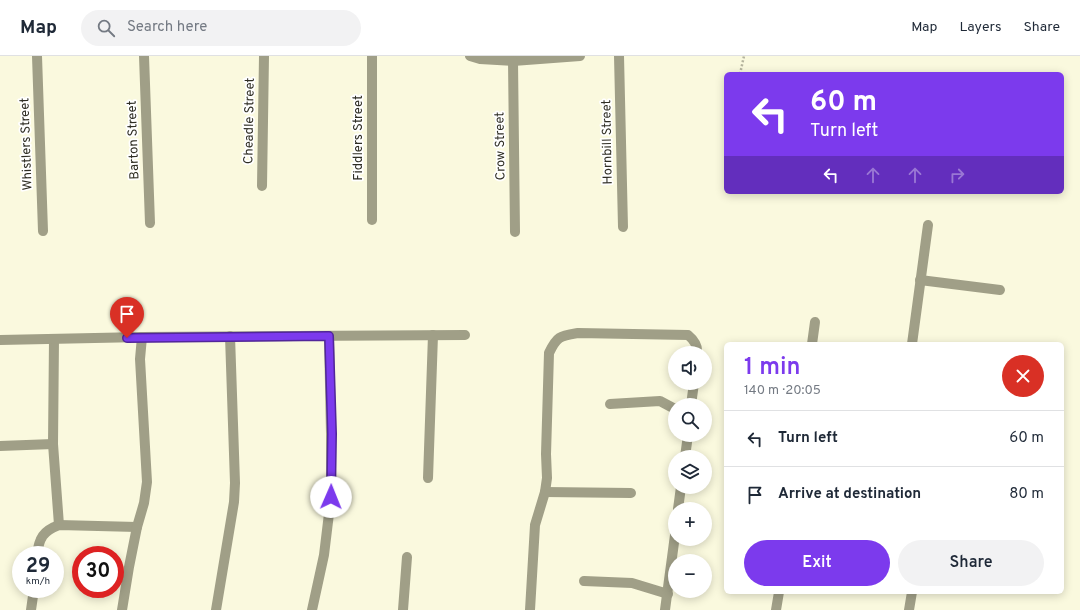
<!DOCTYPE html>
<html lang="en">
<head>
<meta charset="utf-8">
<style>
  body { margin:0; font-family:Overpass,sans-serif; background:#f2f2f3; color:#1f2937; height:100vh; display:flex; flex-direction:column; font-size:15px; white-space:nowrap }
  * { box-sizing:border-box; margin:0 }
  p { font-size:13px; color:#747a83 }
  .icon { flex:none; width:22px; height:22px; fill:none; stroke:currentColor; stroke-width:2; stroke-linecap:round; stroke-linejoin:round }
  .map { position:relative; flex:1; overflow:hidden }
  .drawer { position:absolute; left:724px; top:286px; width:340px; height:252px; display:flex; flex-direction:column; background:#fff; border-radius:6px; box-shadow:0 2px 10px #0003 }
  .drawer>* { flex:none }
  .banner { position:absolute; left:724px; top:16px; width:340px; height:122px; border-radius:6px; box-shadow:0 2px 10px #0003; background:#7c3aed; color:#fff; overflow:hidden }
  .fabs { position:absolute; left:668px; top:290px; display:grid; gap:8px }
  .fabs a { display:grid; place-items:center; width:44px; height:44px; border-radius:50%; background:#fff; box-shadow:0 2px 10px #0003; font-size:20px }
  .speed { position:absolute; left:12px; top:490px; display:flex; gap:8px; font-size:20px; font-weight:700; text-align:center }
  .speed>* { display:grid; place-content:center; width:52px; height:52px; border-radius:50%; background:#fff; box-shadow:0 2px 10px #0003; line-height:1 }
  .speed small { font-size:10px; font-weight:400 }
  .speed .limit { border:6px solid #d22; background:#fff; color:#111 }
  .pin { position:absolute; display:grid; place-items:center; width:34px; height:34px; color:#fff; margin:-41px -17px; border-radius:50% 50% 50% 0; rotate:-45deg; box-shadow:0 0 4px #0007 }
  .pin .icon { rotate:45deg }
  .me { position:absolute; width:44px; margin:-22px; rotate:1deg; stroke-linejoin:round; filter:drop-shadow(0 0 3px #0008) }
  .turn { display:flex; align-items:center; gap:14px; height:84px; padding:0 20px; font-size:18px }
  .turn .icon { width:52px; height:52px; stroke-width:2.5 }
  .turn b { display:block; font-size:28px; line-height:34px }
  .lanes { display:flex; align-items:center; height:38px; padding:0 20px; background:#0003; justify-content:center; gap:20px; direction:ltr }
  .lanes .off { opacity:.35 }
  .round { display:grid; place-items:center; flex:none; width:42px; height:42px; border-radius:21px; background:#f2f2f3 }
  .summary { display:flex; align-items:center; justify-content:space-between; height:68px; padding:0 20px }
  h1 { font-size:24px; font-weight:600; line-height:30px; color:#7c3aed }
  .button { display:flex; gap:8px; margin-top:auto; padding:8px 20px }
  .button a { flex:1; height:46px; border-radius:24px; background:#7c3aed; color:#fff; font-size:16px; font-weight:600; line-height:46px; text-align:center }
  .button a+a { background:#f2f2f3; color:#1f2937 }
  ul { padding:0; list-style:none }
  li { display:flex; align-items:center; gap:12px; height:56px; padding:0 20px; border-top:1px solid #e0e1e3 }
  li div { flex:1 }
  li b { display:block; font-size:15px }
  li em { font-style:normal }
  header { display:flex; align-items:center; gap:24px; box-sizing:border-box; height:56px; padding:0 20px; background:#fff; border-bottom:1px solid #e0e1e3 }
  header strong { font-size:19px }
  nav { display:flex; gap:22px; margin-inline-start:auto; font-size:14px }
  .search { width:280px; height:36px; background:#f2f2f3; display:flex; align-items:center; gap:10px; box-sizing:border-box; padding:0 14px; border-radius:22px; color:#747a83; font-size:15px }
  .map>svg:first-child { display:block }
</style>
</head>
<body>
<header>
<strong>Map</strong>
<div class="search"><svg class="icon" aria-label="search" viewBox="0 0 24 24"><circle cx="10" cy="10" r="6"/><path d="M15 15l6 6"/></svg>Search here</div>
<nav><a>Map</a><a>Layers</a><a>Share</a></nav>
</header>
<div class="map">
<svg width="1080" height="554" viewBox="0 0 1080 554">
  <rect width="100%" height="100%" fill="#faf9de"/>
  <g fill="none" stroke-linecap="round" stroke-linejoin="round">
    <!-- path -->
    <path stroke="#b5b49e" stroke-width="2.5" stroke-dasharray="2 2" stroke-linecap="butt" d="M740,18L744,0"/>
    <!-- minor -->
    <g stroke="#a09f87" stroke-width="10">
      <path d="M37,0L43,175"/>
      <path d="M144,0L150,167"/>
      <path d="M372,0V164"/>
      <path d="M470,0L480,3L513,5L580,0"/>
      <path d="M619,0L623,171"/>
      <path d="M513,5L515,176"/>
      <path d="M262,130L264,0"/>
      <path d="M920,224L1000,234"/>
      <path d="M54,283L53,388L59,469"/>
      <path d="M0,284L142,281"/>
      <path d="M812,288L815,266"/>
      <path d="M912,288L928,169"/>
      <path d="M610,348L660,345L675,353"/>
      <path d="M691,349L694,327"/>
      <path d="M0,390L53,388"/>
      <path d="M685,401L688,379"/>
      <path d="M428,422L433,279"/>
      <path d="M545,436L631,437"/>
      <path d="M678,453L681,431"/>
      <path d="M37,499C39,482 43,475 59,469L137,471"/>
      <path d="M584,525L632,527L668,538"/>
      <path d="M31,554L34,533"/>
      <path d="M122,554L129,511L137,471L144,447L147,426L140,303L142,281L465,279"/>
      <path d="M216,554L234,446L235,427L230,280"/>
      <path d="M312,554L324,499L331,441V378L329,280"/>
      <path d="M403,554L407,501"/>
      <path d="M530,554L535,469L545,436L547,422L546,398L549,297C557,280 560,280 578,277L688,279C694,284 698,289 697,297"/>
      <path d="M665,554L675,479"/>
      <path d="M776,554L779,536"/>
      <path d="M909,554L912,536"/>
    </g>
  </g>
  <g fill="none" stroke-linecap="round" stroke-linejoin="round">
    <!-- route casing -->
    <g stroke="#51269a" stroke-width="10">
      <path id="route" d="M127,282L329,280L332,378L331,441"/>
    </g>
    <!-- route -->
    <use href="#route" stroke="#7c3aed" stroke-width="7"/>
  </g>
  <g text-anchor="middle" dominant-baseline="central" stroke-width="3.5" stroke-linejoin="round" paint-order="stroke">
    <!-- street labels -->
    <g font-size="13" fill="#2e2d23" stroke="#fff">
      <text transform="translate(250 65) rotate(-89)">Cheadle Street</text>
      <text transform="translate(359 82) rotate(-90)">Fiddlers Street</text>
      <text transform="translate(134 84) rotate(-92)">Barton Street</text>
      <text transform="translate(608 86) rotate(-91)">Hornbill Street</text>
      <text transform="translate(27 88) rotate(-92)">Whistlers Street</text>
      <text transform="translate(501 90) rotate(-91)">Crow Street</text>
    </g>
  </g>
</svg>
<div class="fabs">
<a><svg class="icon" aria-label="sound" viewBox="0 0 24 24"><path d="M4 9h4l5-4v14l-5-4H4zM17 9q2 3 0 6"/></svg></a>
<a><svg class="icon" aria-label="search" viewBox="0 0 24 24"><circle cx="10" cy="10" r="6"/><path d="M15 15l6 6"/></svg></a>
<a><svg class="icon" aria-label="layers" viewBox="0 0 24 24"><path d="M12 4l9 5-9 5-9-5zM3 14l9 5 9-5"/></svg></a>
<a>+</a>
<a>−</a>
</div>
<div class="speed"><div>29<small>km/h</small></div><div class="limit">30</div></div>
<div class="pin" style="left:127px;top:282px;background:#d93025"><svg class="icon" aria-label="arrive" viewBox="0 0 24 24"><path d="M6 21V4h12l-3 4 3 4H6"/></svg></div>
<svg class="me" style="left:331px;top:441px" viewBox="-20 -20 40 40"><circle r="19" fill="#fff"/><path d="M0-13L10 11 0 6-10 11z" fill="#7c3aed"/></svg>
<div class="banner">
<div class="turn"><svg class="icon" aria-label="left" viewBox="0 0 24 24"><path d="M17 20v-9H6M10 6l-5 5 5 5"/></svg><div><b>60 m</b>Turn left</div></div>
<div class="lanes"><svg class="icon" aria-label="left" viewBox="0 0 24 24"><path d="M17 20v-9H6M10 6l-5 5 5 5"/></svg><svg class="icon off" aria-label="ahead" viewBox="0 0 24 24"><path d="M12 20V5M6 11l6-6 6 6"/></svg><svg class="icon off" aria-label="ahead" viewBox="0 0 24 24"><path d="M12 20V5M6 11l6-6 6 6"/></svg><svg class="icon off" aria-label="right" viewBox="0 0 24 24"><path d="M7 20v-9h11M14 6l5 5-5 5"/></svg></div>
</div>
<section class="drawer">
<div class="summary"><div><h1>1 min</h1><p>140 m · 20:05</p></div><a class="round" style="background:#d93025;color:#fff"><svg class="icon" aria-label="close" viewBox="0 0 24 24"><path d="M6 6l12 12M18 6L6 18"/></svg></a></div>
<ul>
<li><svg class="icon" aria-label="left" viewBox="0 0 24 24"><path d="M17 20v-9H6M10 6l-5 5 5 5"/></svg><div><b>Turn left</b></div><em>60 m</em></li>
<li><svg class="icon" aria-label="arrive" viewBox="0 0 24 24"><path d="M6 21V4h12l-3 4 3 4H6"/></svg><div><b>Arrive at destination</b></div><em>80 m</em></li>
</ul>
<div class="button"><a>Exit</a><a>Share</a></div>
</section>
</div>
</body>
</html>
